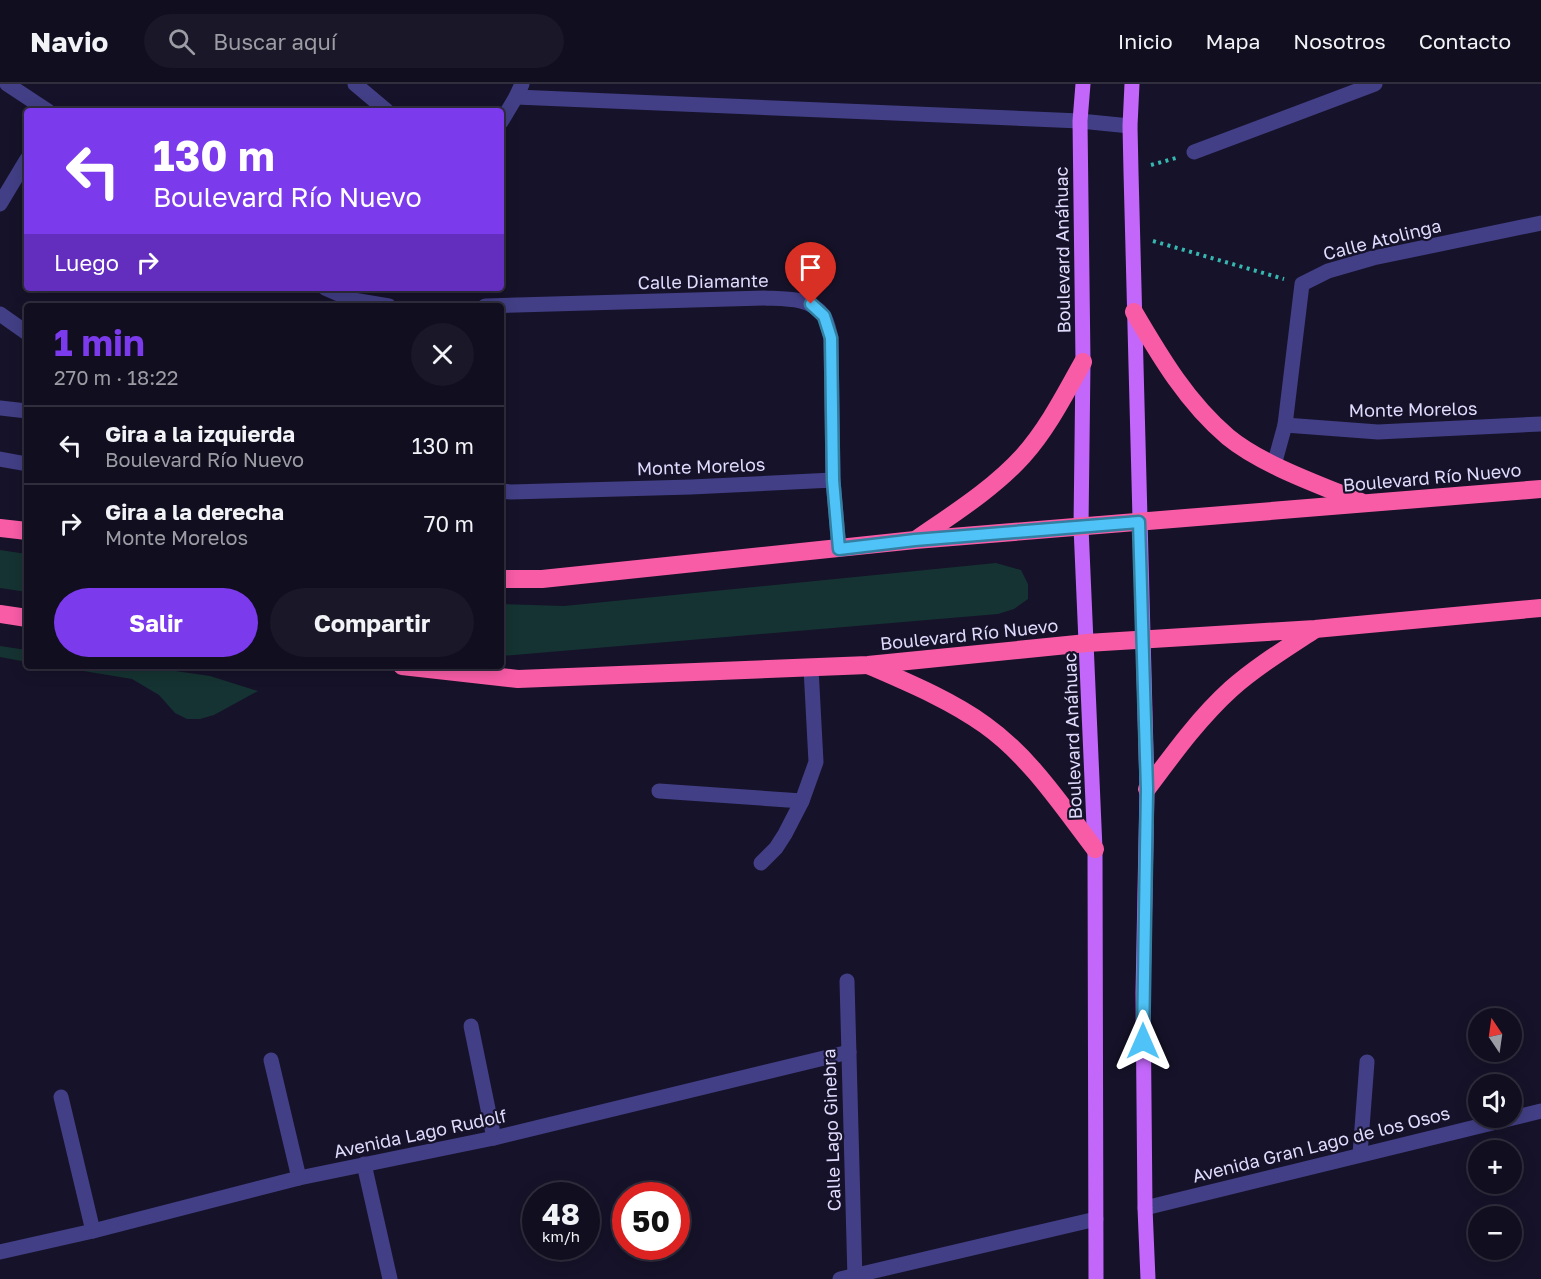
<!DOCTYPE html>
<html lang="es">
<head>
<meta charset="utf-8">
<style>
  body { margin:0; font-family:"Golos Text",sans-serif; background:#191728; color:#f1f3f6; height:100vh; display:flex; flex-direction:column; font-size:22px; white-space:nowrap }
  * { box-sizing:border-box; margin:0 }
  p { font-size:20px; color:#9c9ca4 }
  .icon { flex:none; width:33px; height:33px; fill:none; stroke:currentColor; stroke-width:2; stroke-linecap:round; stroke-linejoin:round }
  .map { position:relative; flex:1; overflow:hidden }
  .drawer { position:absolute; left:24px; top:219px; width:480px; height:366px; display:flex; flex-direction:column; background:#100e1f; border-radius:6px; box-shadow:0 3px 15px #0003,0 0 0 2px #302e3d }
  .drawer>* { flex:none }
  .banner { position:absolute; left:24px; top:24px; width:480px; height:183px; border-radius:6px; box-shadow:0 3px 15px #0003,0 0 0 2px #302e3d; background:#7c3aed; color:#fff; overflow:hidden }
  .needle { width:39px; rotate:347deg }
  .buttons { position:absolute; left:1468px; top:924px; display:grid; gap:12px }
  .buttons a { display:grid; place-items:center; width:54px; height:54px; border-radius:50%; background:#100e1f; box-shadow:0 3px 15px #0003,0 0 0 2px #302e3d; font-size:30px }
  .speed { position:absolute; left:522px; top:1098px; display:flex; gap:12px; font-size:30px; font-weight:700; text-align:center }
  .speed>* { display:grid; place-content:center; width:78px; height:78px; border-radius:50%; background:#100e1f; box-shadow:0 3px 15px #0003,0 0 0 2px #302e3d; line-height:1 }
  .speed small { font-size:15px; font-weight:400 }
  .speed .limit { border:9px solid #d22; background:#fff; color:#111 }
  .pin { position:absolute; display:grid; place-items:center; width:51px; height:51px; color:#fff; margin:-62px -26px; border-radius:50% 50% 50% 0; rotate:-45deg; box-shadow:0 0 6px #0007 }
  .pin .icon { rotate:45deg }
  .me { position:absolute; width:66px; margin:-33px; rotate:0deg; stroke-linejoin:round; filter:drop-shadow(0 0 4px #0008) }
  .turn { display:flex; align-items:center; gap:21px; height:126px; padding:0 30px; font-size:27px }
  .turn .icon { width:78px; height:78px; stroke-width:2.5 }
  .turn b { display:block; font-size:42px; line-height:51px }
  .then { display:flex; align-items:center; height:57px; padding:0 30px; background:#0003; gap:12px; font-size:22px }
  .round { display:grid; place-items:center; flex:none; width:63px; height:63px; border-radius:32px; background:#191728 }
  .summary { display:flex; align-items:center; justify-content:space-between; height:102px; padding:0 30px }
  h1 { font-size:36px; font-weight:700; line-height:45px; color:#7c3aed }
  .button { display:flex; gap:12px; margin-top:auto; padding:12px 30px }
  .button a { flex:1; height:69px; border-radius:36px; background:#7c3aed; color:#fff; font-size:24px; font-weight:700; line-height:69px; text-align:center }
  .button a+a { background:#191728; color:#f1f3f6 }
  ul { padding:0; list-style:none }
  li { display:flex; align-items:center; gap:18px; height:78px; padding:0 30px; border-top:2px solid #302e3d }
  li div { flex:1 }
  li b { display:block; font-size:22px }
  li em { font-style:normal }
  header { display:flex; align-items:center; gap:36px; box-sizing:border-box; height:84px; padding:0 30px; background:#100e1f; border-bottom:2px solid #302e3d }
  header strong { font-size:28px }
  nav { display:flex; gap:33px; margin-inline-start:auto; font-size:21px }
  .search { width:420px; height:54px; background:#191728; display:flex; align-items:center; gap:15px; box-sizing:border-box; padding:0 21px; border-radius:33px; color:#9c9ca4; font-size:22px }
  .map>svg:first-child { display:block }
</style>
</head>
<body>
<header>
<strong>Navio</strong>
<div class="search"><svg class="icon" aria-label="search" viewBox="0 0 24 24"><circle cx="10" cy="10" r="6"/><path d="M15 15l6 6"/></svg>Buscar aquí</div>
<nav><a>Inicio</a><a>Mapa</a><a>Nosotros</a><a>Contacto</a></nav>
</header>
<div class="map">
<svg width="1541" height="1195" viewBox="0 0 1541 1195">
  <rect width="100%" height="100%" fill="#161229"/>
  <!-- green -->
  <g fill="#153332">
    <path d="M0,466L27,470V508L0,504Z"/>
    <path d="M996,479L1021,486L1028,500V515L1014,525L998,530L501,572V520L564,522Z"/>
    <path d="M0,562L27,566V578L0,573Z"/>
    <path d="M53,582H141L210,592L258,607L214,631L200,635H187L175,629L159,611L132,595Z"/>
  </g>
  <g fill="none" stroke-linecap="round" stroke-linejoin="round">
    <!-- path -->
    <g stroke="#36b7af" stroke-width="4" stroke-dasharray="3 4.5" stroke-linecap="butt">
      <path d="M1151,81L1176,74"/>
      <path d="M1153,157L1284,195"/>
    </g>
    <!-- minor -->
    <g stroke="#423f86" stroke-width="15">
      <path d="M7,0L48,27"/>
      <path d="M355,0L387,27"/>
      <path d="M516,13L1080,37L1130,42"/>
      <path d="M501,38L516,13L522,0"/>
      <path d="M1194,68L1375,0"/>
      <path d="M0,120L27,75"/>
      <path d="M325,204L353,216L389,222"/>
      <path d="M485,222L764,214C784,215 810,213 823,231C828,237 829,247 831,254L833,396"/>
      <path d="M0,230L27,249"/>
      <path d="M0,324L27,327"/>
      <path d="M1285,341L1378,348L1541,340"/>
      <path d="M0,375L27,380"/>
      <path d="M1274,381L1285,341L1302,200L1328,187L1373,174L1541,139"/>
      <path d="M501,407L511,408L691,403L833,396L839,465"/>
      <path d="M659,707L802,717"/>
      <path d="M761,779L776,764L785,750L802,717L816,678L811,584"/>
      <path d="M847,897L855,1195"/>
      <path d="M471,942L494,1054"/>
      <path d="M271,976L299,1094"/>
      <path d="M61,1013L93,1147"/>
      <path d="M1360,1070L1367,978"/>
      <path d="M364,1080L390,1195"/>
      <path d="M1145,1124L1541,1027"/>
      <path d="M0,1168L93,1147L299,1094L494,1054L849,968"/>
      <path d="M840,1195L1096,1135"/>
    </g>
    <!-- major -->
    <g stroke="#c267f9" stroke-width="15">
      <path d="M1083,0L1080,37L1083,278L1081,443L1095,765L1096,1195"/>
      <path d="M1132,0L1130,42L1131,88L1147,705L1143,909L1145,1124L1148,1195"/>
    </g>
    <!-- highway -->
    <g stroke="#f85ca7" stroke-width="18">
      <path d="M1134,228C1161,274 1187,318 1228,353C1262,381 1320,401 1361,418"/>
      <path d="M0,444L27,447"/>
      <path d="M917,455C953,430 993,405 1023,372C1048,344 1065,310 1083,278"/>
      <path d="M501,495H542L915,456L1541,405"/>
      <path d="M0,530L27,534"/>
      <path d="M402,582L518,595L868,581L1087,559L1315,545L1541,524"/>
      <path d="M870,582C909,599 950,616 985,641C1030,673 1062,722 1095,765"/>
      <path d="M1147,705C1173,670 1199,634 1231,605C1256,583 1285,565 1314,546"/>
    </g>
  </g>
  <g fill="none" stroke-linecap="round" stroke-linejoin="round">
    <!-- route casing -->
    <g stroke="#337fa1" stroke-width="15">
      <path id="route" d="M811,220L824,232L831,254L833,396L839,465L915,456L1139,438L1147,705L1143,957"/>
    </g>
    <!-- route -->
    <use href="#route" stroke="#4fc3f7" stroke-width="10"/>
  </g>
  <g text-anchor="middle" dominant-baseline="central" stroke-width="4.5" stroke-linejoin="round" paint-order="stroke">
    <!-- street labels -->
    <g font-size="18" fill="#dfdbfd" stroke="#161229">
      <text transform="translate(1382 155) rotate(-14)">Calle Atolinga</text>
      <text transform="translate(1062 166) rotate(-91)">Boulevard Anáhuac</text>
      <text transform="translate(703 197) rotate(-1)">Calle Diamante</text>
      <text transform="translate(1413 325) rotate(-1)">Monte Morelos</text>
      <text transform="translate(701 382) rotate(-2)">Monte Morelos</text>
      <text transform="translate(1432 393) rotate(-5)">Boulevard Río Nuevo</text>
      <text transform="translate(969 550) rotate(-6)">Boulevard Río Nuevo</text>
      <text transform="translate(1072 652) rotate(-92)">Boulevard Anáhuac</text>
      <text transform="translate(831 1046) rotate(-92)">Calle Lago Ginebra</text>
      <text transform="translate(420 1049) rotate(-12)">Avenida Lago Rudolf</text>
      <text transform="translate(1321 1060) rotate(-14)">Avenida Gran Lago de los Osos</text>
    </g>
  </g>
</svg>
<div class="buttons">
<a><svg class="needle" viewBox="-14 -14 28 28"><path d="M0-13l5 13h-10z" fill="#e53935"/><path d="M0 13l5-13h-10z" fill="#9c9ca4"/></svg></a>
<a><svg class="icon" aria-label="sound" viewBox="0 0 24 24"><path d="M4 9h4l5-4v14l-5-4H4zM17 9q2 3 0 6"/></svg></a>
<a>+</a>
<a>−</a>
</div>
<div class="speed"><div>48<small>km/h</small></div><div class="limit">50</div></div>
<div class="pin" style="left:811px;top:220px;background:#d93025"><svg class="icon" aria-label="arrive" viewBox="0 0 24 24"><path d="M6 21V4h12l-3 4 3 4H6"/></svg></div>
<svg class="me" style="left:1143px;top:957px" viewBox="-20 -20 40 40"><path d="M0-17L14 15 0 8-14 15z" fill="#4fc3f7" stroke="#fff" stroke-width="4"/></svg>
<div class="banner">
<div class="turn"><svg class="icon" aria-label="left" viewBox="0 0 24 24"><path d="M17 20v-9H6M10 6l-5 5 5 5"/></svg><div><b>130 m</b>Boulevard Río Nuevo</div></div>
<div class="then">Luego<svg class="icon" aria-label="right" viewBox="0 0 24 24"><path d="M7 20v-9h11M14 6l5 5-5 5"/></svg></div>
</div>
<section class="drawer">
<div class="summary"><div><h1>1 min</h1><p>270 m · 18:22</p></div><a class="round"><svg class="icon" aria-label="close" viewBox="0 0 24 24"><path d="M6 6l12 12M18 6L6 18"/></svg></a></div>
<ul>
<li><svg class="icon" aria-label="left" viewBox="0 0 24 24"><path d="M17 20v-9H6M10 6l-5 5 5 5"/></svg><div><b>Gira a la izquierda</b><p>Boulevard Río Nuevo</p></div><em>130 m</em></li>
<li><svg class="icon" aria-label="right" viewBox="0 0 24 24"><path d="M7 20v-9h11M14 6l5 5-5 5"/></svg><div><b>Gira a la derecha</b><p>Monte Morelos</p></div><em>70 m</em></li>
</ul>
<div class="button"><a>Salir</a><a>Compartir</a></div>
</section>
</div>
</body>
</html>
